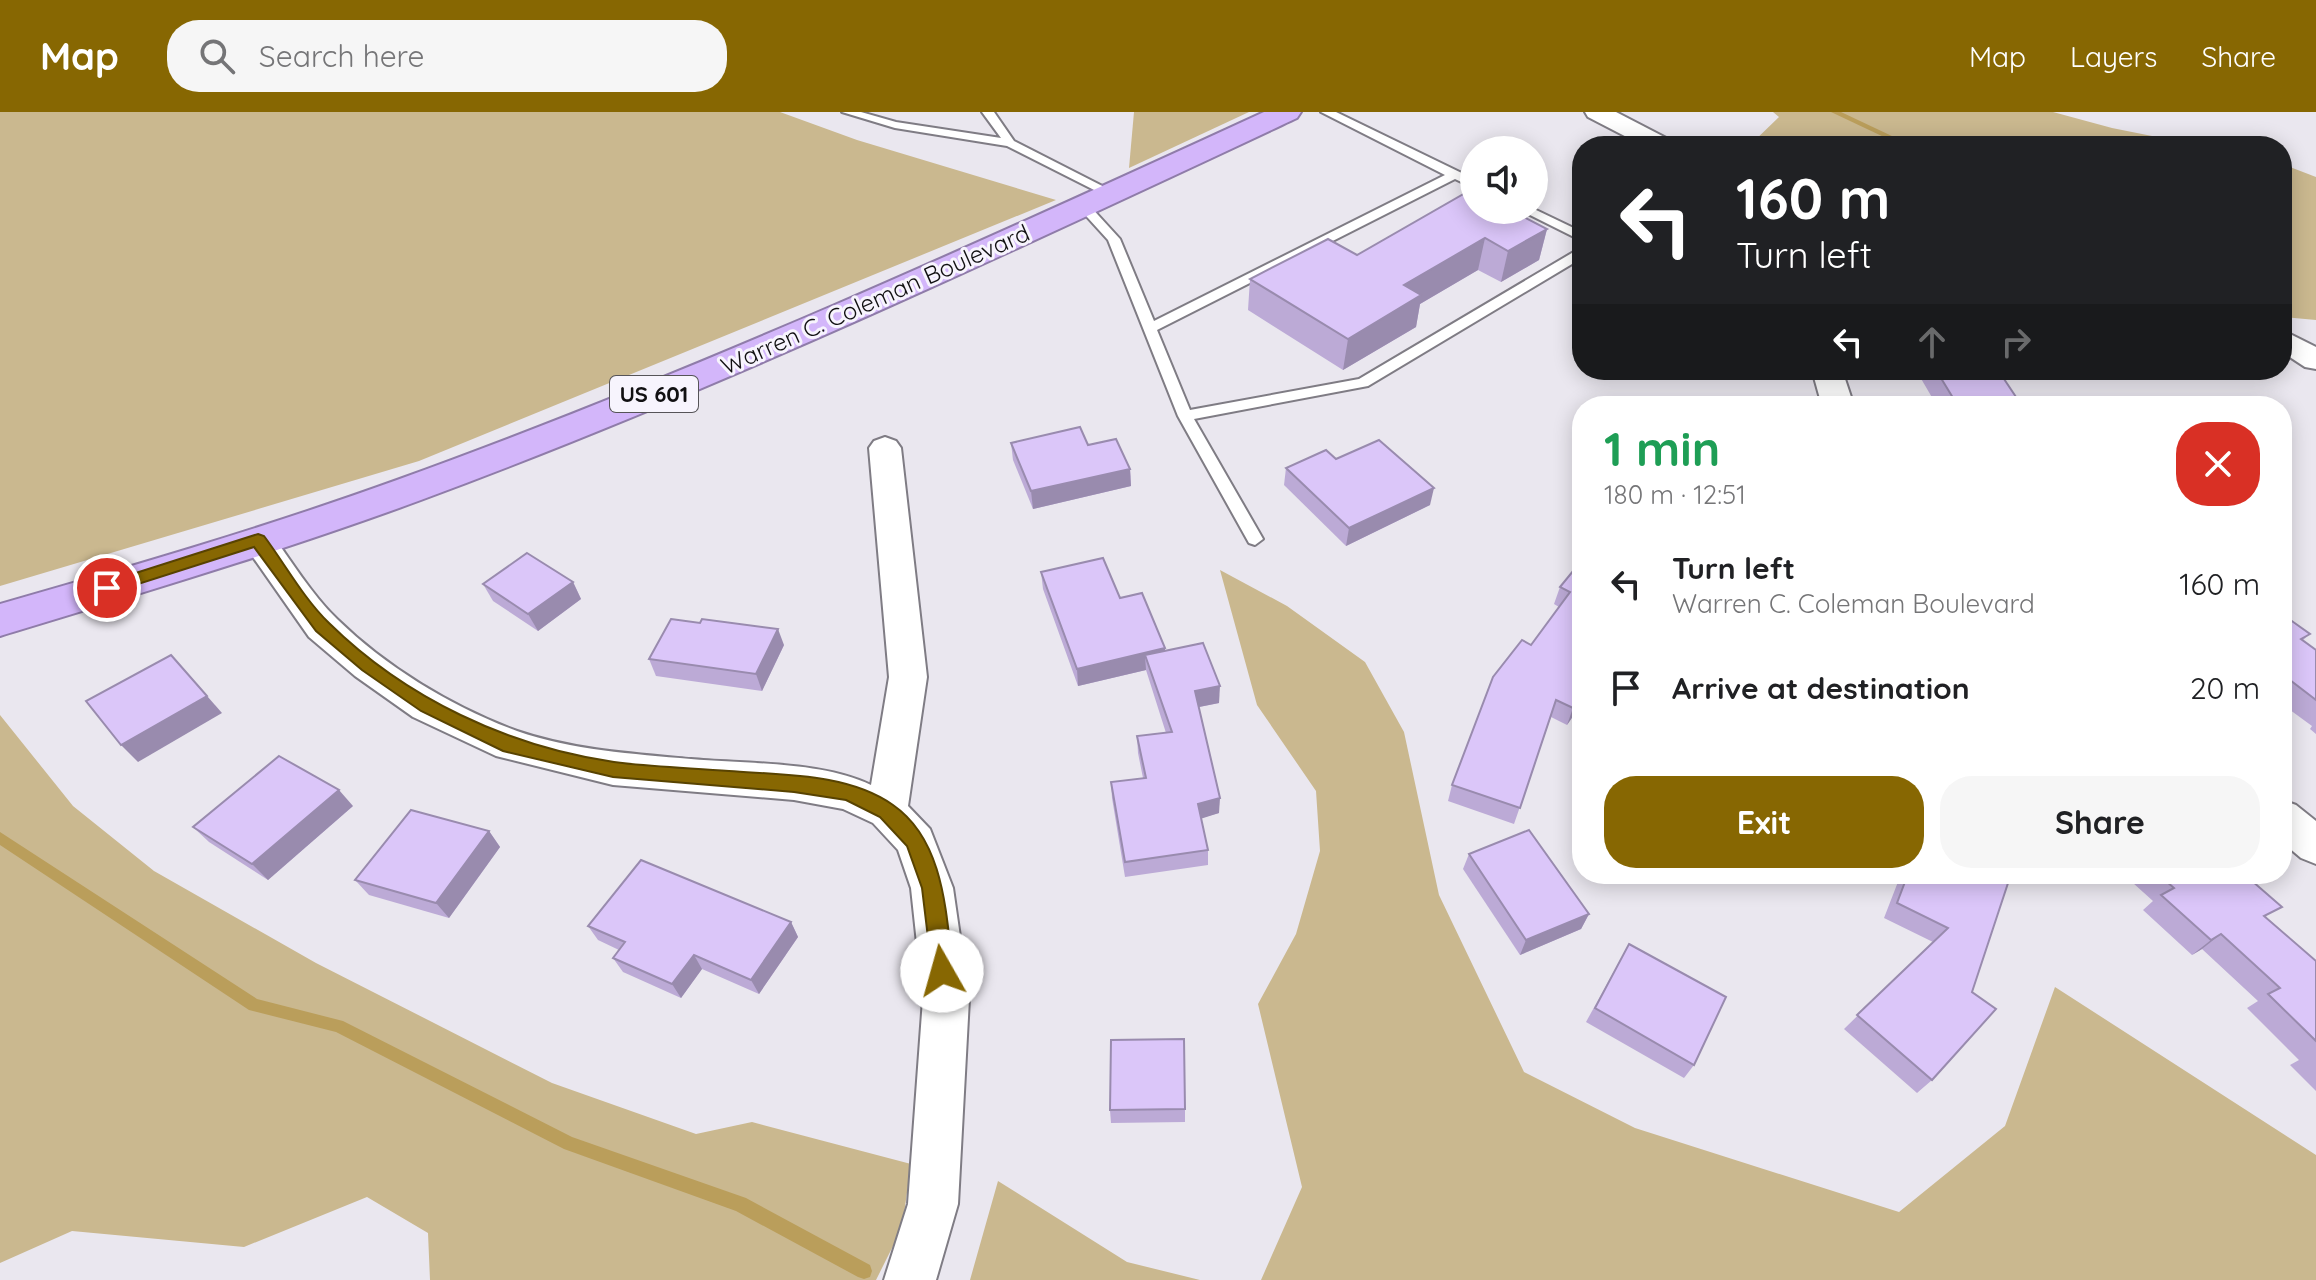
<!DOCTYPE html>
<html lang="en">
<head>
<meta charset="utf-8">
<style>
  body { margin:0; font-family:Quicksand,sans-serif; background:#f6f6f6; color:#202124; height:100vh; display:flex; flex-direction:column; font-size:30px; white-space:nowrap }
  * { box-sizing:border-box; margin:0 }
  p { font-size:26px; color:#757577 }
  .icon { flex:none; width:44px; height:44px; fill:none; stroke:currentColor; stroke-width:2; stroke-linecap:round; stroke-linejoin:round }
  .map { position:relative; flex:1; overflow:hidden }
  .drawer { position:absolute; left:1572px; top:284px; width:720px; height:488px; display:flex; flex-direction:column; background:#fff; border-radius:32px; box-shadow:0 4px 20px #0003 }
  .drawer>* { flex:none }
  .guide { position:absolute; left:1572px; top:24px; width:720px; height:244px; border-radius:32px; box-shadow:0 4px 20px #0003; background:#202124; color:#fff; overflow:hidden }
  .tools { position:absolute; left:1460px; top:24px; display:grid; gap:16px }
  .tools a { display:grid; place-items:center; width:88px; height:88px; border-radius:50%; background:#fff; box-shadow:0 4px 20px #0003; font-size:40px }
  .pin { position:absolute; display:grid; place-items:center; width:68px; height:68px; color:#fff; margin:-34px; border:4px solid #fff; border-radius:50%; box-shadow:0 2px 8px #0007 }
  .me { position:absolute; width:88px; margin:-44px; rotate:353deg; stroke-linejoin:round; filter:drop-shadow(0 0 6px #0008) }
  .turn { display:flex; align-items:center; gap:28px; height:168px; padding:0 32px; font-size:36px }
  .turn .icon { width:104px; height:104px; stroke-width:2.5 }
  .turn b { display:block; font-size:56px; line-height:68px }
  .lanes { display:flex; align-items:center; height:76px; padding:0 32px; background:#0003; justify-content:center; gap:40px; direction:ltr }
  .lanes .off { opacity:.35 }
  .round { display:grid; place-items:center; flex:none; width:84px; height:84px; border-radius:32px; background:#f6f6f6 }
  .headline { display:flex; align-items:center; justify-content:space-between; height:136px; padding:0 32px }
  h1 { font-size:48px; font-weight:700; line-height:60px; color:#1e9e55 }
  .button { display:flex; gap:16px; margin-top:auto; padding:16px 32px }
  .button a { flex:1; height:92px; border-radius:32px; background:#876702; color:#fff; font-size:32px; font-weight:700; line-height:92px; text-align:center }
  .button a+a { background:#f6f6f6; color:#202124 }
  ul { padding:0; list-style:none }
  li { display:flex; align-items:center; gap:24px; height:104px; padding:0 32px }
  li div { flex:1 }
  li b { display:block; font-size:30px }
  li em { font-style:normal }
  header { display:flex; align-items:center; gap:48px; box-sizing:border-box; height:112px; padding:0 40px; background:#876702; color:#fff }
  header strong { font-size:38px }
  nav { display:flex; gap:44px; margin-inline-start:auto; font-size:28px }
  .search { width:560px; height:72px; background:#f6f6f6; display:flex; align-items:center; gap:20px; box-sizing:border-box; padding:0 28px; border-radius:32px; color:#757577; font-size:30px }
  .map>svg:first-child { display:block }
</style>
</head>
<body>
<header>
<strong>Map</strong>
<div class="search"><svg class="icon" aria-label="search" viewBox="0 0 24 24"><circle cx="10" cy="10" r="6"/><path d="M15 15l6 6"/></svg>Search here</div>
<nav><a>Map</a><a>Layers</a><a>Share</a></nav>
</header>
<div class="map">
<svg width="2316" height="1168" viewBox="0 0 2316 1168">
  <rect width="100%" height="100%" fill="#eae7ef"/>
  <!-- green -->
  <g fill="#cab88f">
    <path d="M0,0H780L857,28L1056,88L419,349L0,474Z"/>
    <path d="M1134,0H1249L1129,56Z"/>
    <path d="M1773,0H2053L2112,16L2202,34H1749L1779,5Z"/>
    <path d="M2282,52L2316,65V208L2282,205Z"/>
    <path d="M1220,458L1287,494L1365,550L1404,620L1439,783L1524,960L1635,1016L1899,1100L2005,1014L2055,875L2316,1043V1168H1261L1302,1075L1258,892L1296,822L1320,739L1316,679L1257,593Z"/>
    <path d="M0,603L73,694L154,759L316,851L552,971L696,1022L752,1010L911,1052L902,1116L876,1168H430L428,1121L367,1085L244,1135L72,1119L0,1151Z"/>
    <path d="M998,1069L1127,1150L1200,1168H970Z"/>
  </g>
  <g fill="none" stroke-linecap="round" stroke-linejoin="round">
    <!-- stream -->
    <g fill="#ba9e5b" fill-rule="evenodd">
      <path d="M1831,0H1841L1913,34H1903Z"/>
      <path d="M0,720L257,887L343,909L572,1025L746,1086L870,1153L872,1159L870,1165L864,1167L858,1165L736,1099L564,1037L336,920L249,898L0,733Z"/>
    </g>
    <!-- lane casing -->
    <g stroke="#7f7c84" stroke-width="4">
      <g id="lane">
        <path d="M842,0H861L896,10L1001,26L982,0H994L1014,29L1118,82L1108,85L1007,34L895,16Z"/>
        <path d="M1321,0H1336L1474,67V76L1455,67L1157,218L1190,298L1359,267L1577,138L1582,137V146L1368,274L1194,307L1263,427L1255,433L1249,431L1178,304L1108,128L1078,95L1088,92L1120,127L1154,209L1445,63Z"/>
        <path d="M1534,97L1582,120V129L1520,98Z"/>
      </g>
    </g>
    <!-- street casing -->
    <g stroke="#7f7c84" stroke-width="4">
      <g id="street">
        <path d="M1585,0H1616L1672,29L1675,34H1644L1588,5Z"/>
        <path d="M2282,218L2316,235V257L2305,255L2282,240Z"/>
        <path d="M1812,258H1842L1854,294H1822Z"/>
        <path d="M885,325L896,329L901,336L927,565L908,694L930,717L953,776L969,887L958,1092L936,1168H884L908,1092L923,887L911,776L898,738L873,711L843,697L794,688L613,673L496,644L413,605L355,564L309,525L241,428L246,420L258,416L270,420C291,448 311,482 337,507C386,555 452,595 517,619C572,638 633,642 691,647C746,652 821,649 871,673L889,565L869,336L874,329Z"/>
        <path d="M2282,688L2296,693L2316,709V752L2301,746L2282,730Z"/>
      </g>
    </g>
    <!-- highway casing -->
    <g stroke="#8f7ca9" stroke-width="4">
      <path id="highway" d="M1264,0H1301L1297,6C1009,141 720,277 421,388C283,439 141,481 0,524V492C133,454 267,415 397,368C693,261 979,131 1264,0Z"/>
    </g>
    <!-- lane -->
    <use href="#lane" fill="#fff" fill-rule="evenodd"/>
    <!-- street -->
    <use href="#street" fill="#fff" fill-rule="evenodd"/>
    <!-- highway -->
    <use href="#highway" fill="#d3b6fa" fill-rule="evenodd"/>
  </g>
  <!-- wall -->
  <g fill="#bcaad6">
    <path d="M1527,107L1547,117L1539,148L1501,170L1478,158L1420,192L1416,215L1343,258L1248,198L1250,167Z"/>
    <path d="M1916,258H1998L2022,294H1937Z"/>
    <path d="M1011,331L1088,333L1130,357L1131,374L1033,397L1013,348Z"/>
    <path d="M1336,347L1430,393L1346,434L1284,373L1286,356Z"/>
    <path d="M1582,448V591L1567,613L1551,605L1514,712L1448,689L1452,673L1531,533L1559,495L1554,492L1560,475Z"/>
    <path d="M1041,460L1120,486L1165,539L1219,591L1199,595L1219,701L1201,706L1208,738V753L1125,765L1112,686L1111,670L1143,666L1138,641L1137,624L1166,621L1146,558L1078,574L1043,477Z"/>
    <path d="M573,470L581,487L538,519L493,489L483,472Z"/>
    <path d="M2282,502L2310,522L2303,528L2316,538V622L2310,617L2312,614L2282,592Z"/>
    <path d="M784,533L762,579L656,564L649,547Z"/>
    <path d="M353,694L268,768L209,730L193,715Z"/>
    <path d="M489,719L500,735L449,806L369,783L355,768Z"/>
    <path d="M1469,742L1589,802L1581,817L1520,843L1463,757Z"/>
    <path d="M1901,762H2011L1932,968L1917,981L1844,917L1933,830L1884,806Z"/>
    <path d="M2123,762H2244L2267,806L2316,849V979L2290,953L2299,948L2247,896L2258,889L2202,837L2192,843L2143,798L2153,789Z"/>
    <path d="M791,810L798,825L759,882L702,857L681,886L623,860L613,846L619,838L598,828L588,814Z"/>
    <path d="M1629,832L1694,953L1684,966L1586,910Z"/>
    <path d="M1185,997V1010L1111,1011L1110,998Z"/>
  </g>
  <!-- shaded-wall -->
  <g fill="#998bae">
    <path d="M1504,98H1529L1526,110Z"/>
    <path d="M1547,117L1539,148L1501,170L1508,139Z"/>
    <path d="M1485,126L1478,158L1420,192L1416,215L1343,258L1348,227L1404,173Z"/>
    <path d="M1130,357L1131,374L1033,397L1031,379Z"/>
    <path d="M1434,376L1430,393L1346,434L1349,416Z"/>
    <path d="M573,470L581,487L538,519L528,502Z"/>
    <path d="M778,517L784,533L762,579L756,562Z"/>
    <path d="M1165,536V553L1145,543L1146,558L1078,574L1077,557Z"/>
    <path d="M171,543L222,601L138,650L121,633Z"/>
    <path d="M1220,574L1219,591L1194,596L1195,579Z"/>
    <path d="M1582,584V591L1567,613L1573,596Z"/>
    <path d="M339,678L353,694L268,768L252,752Z"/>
    <path d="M1220,686L1219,701L1197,708L1198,692Z"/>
    <path d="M489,719L500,735L449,806L436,791Z"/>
    <path d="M1589,802L1581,817L1520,843L1526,828Z"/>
    <path d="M791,810L798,825L759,882L751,868Z"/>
    <path d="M2221,822L2202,837L2192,843L2211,828Z"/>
    <path d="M694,843L702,857L681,886L672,872Z"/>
  </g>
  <!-- building -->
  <g fill="#dbc6f9" stroke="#998bae" stroke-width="2">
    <path d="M1474,76V98H1510L1547,117L1508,139L1485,126L1404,173L1421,183L1348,227L1250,167L1328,127L1357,143Z"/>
    <path d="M1936,258H1998L2022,294H1958Z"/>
    <path d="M1749,289L1753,294H1722Z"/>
    <path d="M1080,315L1088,333L1116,327L1130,357L1031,379L1011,331Z"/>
    <path d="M1379,328L1434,376L1349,416L1286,356L1326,338L1336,347Z"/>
    <path d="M527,441L573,470L528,502L483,472Z"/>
    <path d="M1103,446L1120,486L1142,481L1165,536L1077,557L1041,460Z"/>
    <path d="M1582,448V584L1573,596L1556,588L1520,696L1452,673L1493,565L1522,528L1531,533L1570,480L1560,475Z"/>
    <path d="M2282,502L2310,522L2301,527L2316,538V588L2282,562Z"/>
    <path d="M671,507L700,511L702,507L778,517L756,562L649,547Z"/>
    <path d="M1203,531L1220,574L1195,579L1220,686L1198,692L1208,738L1125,750L1111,670L1146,666L1137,624L1172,620L1145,543Z"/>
    <path d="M171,543L207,584L121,633L86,589Z"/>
    <path d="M279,644L339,678L252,752L193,715Z"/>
    <path d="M411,698L489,719L436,791L355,768Z"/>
    <path d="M1529,718L1589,802L1526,828L1469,742Z"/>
    <path d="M641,748L791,810L751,868L694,843L672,872L613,846L625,830L588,814Z"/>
    <path d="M1908,762H2011L1972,880L1996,897L1932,968L1857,903L1948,816L1897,791Z"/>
    <path d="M2158,762H2244L2282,795L2264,804L2316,849V929L2268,882L2280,876L2221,822L2211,828L2161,783L2174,776Z"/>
    <path d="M1629,832L1726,885L1694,953L1595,896Z"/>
    <path d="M1184,927L1185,997L1110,998L1111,928Z"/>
  </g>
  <!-- route -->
  <path fill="#876702" stroke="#584301" stroke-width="2" d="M258,422L264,424C285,452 304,487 329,511C405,586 509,635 614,650C652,655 691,656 729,659C781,663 848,661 893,693C945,729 946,803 953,859L950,866L942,869L935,866L932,859L922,776L907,734L880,705L846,688L794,680L613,665L503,639L421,599L362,558L316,519L254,435L107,482L99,476L101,472Z"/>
  <g text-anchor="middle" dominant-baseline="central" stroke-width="6" stroke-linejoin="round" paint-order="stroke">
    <!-- shield labels -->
    <rect fill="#f7f4fd" stroke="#565458" stroke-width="2" x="610" y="264" width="88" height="36" rx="6"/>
    <g font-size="22" font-weight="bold" fill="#111012">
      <text x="654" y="282">US 601</text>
    </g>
    <!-- street labels -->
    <g font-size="24" fill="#111012" stroke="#f7f4fd">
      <text transform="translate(875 187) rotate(-24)">Warren C. Coleman Boulevard</text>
    </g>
  </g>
</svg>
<div class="tools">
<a><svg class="icon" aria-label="sound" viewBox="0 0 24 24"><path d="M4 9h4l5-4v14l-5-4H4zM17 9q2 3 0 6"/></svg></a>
</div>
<div class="pin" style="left:107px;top:476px;background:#d93025"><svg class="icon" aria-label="arrive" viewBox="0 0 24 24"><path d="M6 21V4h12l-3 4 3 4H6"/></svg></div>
<svg class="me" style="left:942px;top:859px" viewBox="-20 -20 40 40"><circle r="19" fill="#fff"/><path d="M0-13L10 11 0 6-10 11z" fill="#876702"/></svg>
<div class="guide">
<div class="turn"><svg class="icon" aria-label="left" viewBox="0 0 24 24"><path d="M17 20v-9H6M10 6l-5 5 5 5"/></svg><div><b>160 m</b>Turn left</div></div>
<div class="lanes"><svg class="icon" aria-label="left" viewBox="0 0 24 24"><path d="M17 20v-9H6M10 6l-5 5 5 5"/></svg><svg class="icon off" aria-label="ahead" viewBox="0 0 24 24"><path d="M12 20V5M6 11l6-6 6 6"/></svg><svg class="icon off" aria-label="right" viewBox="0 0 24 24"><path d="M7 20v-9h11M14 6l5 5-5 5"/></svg></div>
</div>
<section class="drawer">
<div class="headline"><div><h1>1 min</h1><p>180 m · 12:51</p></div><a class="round" style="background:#d93025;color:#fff"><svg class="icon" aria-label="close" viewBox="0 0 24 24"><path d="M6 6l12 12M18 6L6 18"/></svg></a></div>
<ul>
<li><svg class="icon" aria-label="left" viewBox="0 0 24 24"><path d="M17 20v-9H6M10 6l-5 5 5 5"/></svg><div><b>Turn left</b><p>Warren C. Coleman Boulevard</p></div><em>160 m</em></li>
<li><svg class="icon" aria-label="arrive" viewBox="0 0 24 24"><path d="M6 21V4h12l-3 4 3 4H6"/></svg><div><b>Arrive at destination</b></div><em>20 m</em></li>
</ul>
<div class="button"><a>Exit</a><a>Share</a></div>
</section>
</div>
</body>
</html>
